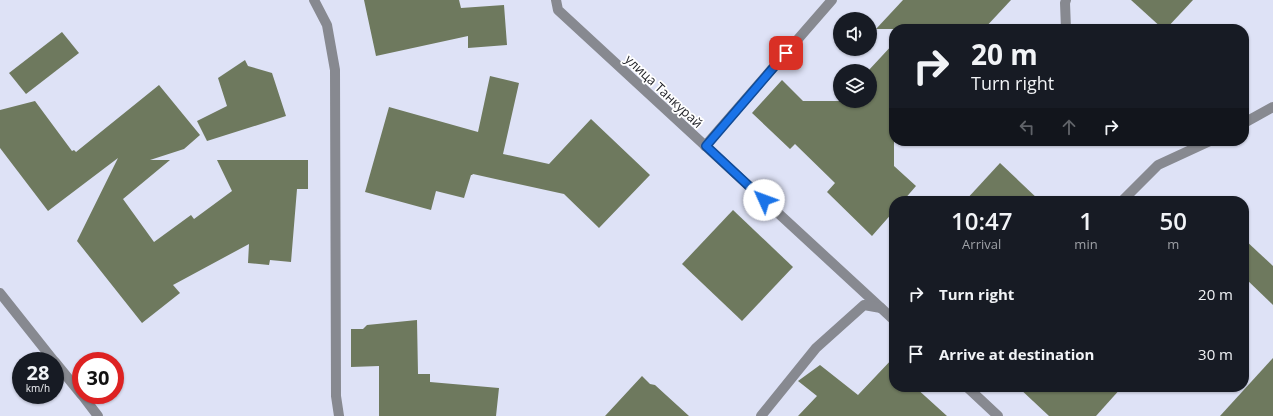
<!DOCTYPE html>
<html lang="en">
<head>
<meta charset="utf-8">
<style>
  body { margin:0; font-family:"Open Sans",sans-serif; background:#20242c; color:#f1f3f6; height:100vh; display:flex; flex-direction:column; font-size:15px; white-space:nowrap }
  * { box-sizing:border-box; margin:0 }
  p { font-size:13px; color:#9ea1a6 }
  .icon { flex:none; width:22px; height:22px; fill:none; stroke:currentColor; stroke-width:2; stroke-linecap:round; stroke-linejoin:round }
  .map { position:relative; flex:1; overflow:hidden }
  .side { position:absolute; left:889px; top:196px; width:360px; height:196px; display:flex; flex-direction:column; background:#171b24; border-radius:16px; box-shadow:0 1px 3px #0004 }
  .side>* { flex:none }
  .guide { position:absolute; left:889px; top:24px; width:360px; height:122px; border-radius:16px; box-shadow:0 1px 3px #0004; background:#171b24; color:#f1f3f6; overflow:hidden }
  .fabs { position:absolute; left:833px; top:12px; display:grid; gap:8px }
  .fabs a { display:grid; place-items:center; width:44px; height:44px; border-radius:50%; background:#171b24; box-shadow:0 1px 3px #0004; font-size:20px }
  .speed { position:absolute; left:12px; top:352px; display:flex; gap:8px; font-size:20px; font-weight:700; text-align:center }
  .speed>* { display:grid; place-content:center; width:52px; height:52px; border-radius:50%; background:#171b24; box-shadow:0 1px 3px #0004; line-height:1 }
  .speed small { font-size:10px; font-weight:400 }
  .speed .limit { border:6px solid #d22; background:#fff; color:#111 }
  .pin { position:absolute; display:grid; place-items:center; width:34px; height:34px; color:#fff; margin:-17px; border-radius:8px; box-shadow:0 2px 6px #0006 }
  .me { position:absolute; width:44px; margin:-22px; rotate:313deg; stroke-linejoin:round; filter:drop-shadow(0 0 3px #0008) }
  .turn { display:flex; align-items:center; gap:14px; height:84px; padding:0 16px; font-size:18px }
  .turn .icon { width:52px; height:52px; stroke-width:2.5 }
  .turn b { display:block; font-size:28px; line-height:34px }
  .lanes { display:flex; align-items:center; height:38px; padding:0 16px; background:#0003; justify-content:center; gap:20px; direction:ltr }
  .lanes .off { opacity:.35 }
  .eta { display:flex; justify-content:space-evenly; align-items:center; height:68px; text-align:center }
  .eta b { font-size:24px; font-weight:600; line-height:28px }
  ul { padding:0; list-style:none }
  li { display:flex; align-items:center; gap:12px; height:60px; padding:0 16px }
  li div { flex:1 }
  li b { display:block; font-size:15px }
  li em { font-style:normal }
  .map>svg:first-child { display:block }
</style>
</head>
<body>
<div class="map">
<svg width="1273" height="416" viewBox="0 0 1273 416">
  <rect width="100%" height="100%" fill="#dee2f6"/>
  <!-- building -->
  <g fill="#6e795e">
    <path d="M364,0H459L461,8L504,5L507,45L468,48V36L376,56Z"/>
    <path d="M903,0H1011L984,29H876Z"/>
    <path d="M1131,0H1193L1166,29H1163Z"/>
    <path d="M62,32L79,53L26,94L9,73Z"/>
    <path d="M894,43V166L916,186L903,201H894V211L872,236L827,192L835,183L795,144L790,149L752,113L782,80L803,101H870V71H868Z"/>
    <path d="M245,60L248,66L272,73L286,116L207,141L197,121L227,106L218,78Z"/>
    <path d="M490,76L519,83L503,154L549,164L591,119L650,175L599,228L564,194L473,174L472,175H471L464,198L436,191L431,210L365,192L389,107L478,132Z"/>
    <path d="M159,85L200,135L184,149L150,160H170L123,199L154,242L191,215L194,219L232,191L217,160H308V189H297L291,262L270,260L269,265L248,263L249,244L173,285L180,293L142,323L77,241L118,158L48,211L0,148V110L35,101L72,151L74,150L76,152Z"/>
    <path d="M1000,163L1040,201H965Z"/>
    <path d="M733,210L793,267L742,321L682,264Z"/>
    <path d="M1244,239L1273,266V305L1244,277Z"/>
    <path d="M417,320L418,374H430V382L499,388L496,416H379V366L351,367V329H363L367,325Z"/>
    <path d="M894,357V387H915L947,416H798L817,396L798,381L820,365L858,395Z"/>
    <path d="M1273,358V416H1220Z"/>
    <path d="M642,376L650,384L655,385L689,416H605Z"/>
    <path d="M1018,387H1122L1096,416H1049Z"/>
  </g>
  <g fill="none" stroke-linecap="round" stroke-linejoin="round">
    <!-- minor -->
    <g stroke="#878990" stroke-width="10">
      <path d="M314,0L327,25L335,70L336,396L339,416"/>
      <path d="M556,0L558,10L894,320"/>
      <path d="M1066,29L1065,3L1066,0"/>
      <path d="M1244,123L1273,107"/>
      <path d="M705,146L758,85L832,0"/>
      <path d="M1122,201L1158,165L1210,141"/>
      <path d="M0,293L54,361"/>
      <path d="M55,362L81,394"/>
      <path d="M967,387L998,416"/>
      <path d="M82,395L98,416"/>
      <path d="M761,416L816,348L864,305L881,308"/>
    </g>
  </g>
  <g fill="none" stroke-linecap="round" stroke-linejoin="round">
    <!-- route casing -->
    <g stroke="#114b97" stroke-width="10">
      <path id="route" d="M764,200L706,146L786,53"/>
    </g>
    <!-- route -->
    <use href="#route" stroke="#1a73e8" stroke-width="7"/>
  </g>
  <g text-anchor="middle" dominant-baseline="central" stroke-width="3.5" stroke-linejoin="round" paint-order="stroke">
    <!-- street labels -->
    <g font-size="13" fill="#1c1d24" stroke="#fff">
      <text transform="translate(664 91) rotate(43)">улица Танкурай</text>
    </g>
  </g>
</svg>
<div class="fabs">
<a><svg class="icon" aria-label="sound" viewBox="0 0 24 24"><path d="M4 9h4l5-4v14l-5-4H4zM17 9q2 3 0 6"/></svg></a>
<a><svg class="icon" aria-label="layers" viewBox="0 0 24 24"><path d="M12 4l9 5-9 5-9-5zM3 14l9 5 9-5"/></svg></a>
</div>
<div class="speed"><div>28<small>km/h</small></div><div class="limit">30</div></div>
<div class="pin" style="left:786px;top:53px;background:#d93025"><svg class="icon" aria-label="arrive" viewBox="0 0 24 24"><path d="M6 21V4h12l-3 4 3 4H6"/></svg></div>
<svg class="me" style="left:764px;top:200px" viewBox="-20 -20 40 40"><circle r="19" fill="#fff"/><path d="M0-13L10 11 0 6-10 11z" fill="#1a73e8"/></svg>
<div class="guide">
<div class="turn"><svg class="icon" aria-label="right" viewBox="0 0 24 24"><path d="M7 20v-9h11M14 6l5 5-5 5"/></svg><div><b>20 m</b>Turn right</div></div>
<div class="lanes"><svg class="icon off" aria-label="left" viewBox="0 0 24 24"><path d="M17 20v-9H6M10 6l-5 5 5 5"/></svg><svg class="icon off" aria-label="ahead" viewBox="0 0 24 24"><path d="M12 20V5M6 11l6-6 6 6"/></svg><svg class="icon" aria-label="right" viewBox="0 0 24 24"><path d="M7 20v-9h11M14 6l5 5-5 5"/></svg></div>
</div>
<section class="side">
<div class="eta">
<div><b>10:47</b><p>Arrival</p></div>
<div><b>1</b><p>min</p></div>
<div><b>50</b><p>m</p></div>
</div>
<ul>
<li><svg class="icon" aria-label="right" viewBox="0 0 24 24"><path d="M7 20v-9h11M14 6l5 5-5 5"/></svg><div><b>Turn right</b></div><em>20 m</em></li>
<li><svg class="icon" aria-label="arrive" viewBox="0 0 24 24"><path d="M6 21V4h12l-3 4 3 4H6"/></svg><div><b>Arrive at destination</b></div><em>30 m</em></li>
</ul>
</section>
</div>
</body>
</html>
